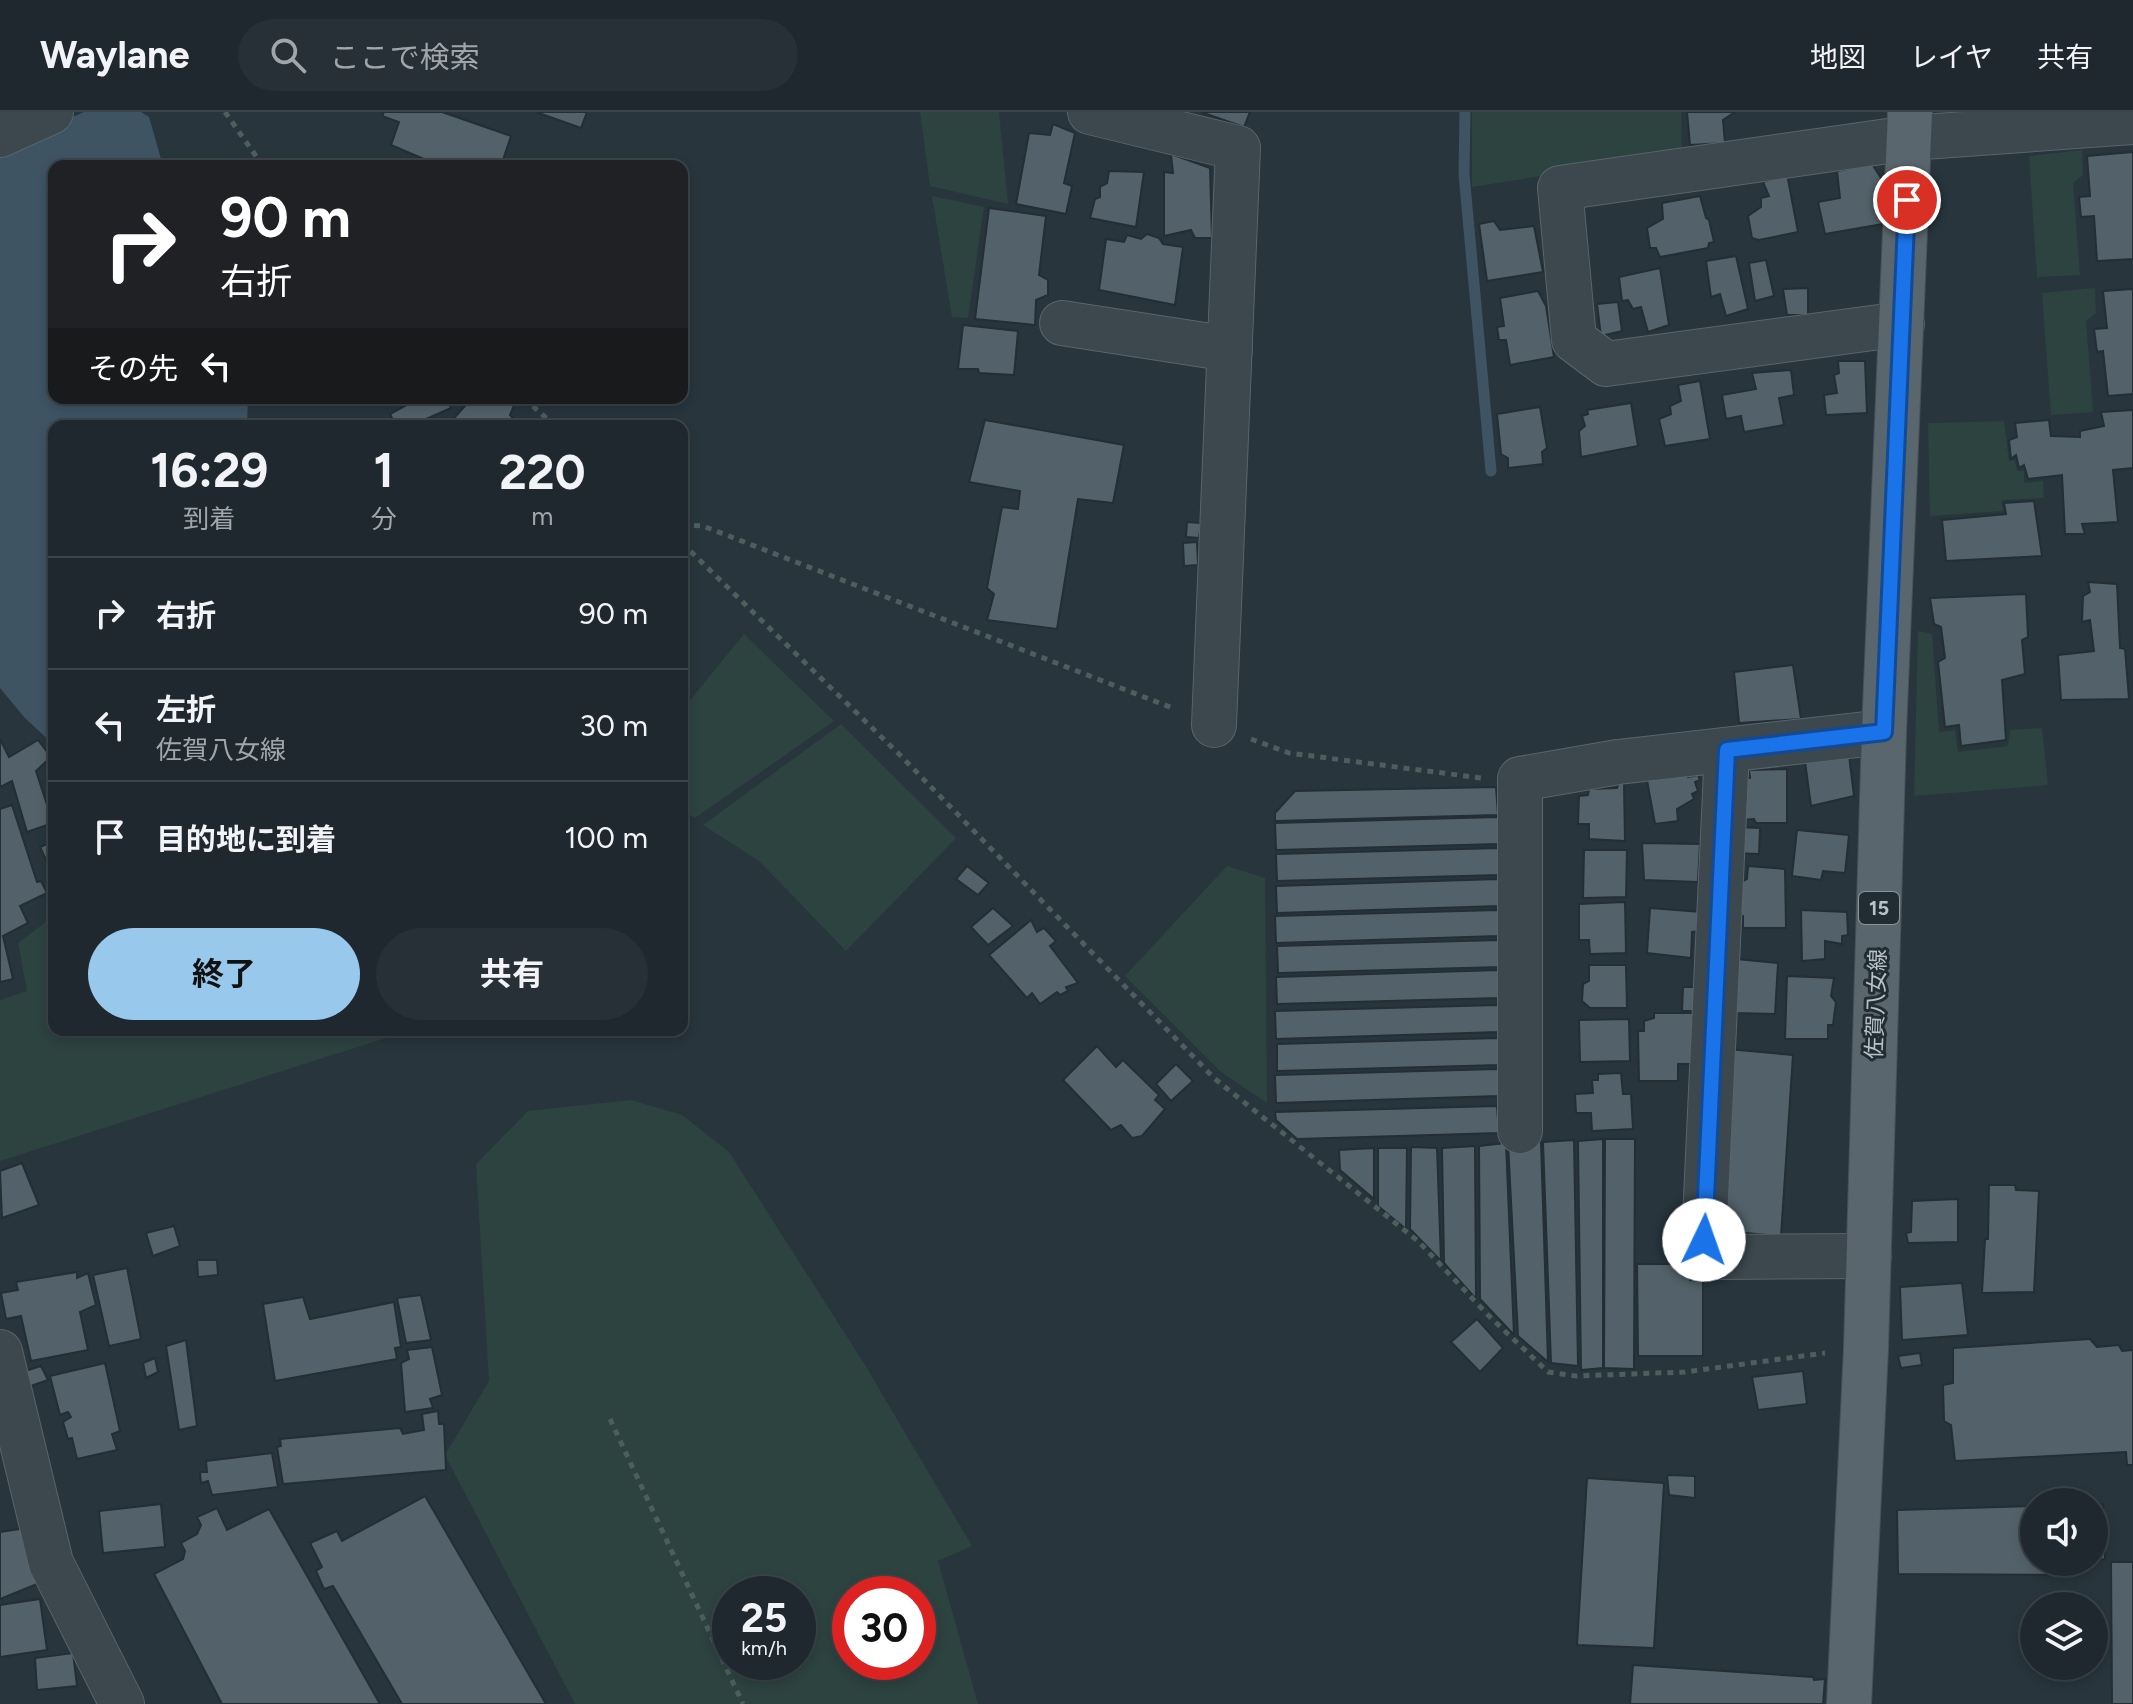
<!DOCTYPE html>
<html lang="ja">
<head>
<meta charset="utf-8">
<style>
  body { margin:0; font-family:Figtree,"Noto Sans JP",sans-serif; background:#263036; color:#f1f3f6; height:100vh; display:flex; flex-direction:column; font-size:30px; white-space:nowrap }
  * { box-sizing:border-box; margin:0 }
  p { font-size:26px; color:#a1a6aa }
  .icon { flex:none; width:44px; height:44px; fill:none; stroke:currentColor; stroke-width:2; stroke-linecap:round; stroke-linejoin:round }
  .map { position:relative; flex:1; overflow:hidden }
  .sheet { position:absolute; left:48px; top:308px; width:640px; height:616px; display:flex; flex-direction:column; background:#1e282e; border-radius:16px; box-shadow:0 4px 12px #0003,0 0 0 2px #3c444a }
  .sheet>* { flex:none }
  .guide { position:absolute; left:48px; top:48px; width:640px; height:244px; border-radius:16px; box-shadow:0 4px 12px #0003,0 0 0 2px #3c444a; background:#202124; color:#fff; overflow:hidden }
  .buttons { position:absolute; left:2020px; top:1376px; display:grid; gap:16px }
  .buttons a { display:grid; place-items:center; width:88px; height:88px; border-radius:50%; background:#1e282e; box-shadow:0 4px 12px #0003,0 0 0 2px #3c444a; font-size:40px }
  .speed { position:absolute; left:712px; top:1464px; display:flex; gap:16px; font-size:40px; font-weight:700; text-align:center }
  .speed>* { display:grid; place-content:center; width:104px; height:104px; border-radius:50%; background:#1e282e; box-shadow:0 4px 12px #0003,0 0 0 2px #3c444a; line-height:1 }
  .speed small { font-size:20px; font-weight:400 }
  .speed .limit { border:12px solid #d22; background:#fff; color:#111 }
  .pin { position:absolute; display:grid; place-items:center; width:68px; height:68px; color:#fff; margin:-34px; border:4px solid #fff; border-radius:50%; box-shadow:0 2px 8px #0007 }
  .me { position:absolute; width:88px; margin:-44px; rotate:3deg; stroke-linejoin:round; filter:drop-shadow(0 0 6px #0008) }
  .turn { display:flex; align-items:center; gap:28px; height:168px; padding:0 40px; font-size:36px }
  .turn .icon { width:104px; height:104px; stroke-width:2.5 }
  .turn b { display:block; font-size:56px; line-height:68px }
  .then { display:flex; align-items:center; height:76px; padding:0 40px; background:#0003; gap:16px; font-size:30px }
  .eta { display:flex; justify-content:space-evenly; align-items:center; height:136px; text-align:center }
  .eta b { font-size:48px; font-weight:700; line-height:56px }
  .action { display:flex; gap:16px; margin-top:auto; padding:16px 40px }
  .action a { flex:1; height:92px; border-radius:48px; background:#98c9ed; color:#111; font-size:32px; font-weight:700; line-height:92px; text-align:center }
  .action a+a { background:#263036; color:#f1f3f6 }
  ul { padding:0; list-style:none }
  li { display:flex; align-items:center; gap:24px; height:112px; padding:0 40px; border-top:2px solid #3c444a }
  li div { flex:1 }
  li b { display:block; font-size:30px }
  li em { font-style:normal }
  header { display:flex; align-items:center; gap:48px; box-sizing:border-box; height:112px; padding:0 40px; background:#1e282e; border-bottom:2px solid #3c444a }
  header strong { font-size:38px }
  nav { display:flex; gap:44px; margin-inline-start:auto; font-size:28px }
  .search { width:560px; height:72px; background:#263036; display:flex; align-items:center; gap:20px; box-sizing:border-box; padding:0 28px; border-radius:44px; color:#a1a6aa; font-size:30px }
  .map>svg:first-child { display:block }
</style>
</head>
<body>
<header>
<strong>Waylane</strong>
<div class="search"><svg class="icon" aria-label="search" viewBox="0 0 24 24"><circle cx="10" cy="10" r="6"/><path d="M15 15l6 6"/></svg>ここで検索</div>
<nav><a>地図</a><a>レイヤ</a><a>共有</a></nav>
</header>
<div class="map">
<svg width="2133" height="1592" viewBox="0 0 2133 1592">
  <rect width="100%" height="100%" fill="#28353d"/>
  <!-- green -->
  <g fill="#2d433f" fill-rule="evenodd">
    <path d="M920,0H999L1008,92L930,74Z"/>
    <path d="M1472,0H1681L1682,42L1472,75Z"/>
    <path d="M2082,38L2083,63L2073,71L2080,163L2037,165L2029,44Z"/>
    <path d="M932,84L984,95L968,206L952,205Z"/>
    <path d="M2095,176L2096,201L2086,209L2093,300L2051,303L2042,181Z"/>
    <path d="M2004,309L2009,349L2015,348L2017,359H2024V371L2043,369L2044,386L2002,388L2003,399L1930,404L1928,311Z"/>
    <path d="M1918,519L1932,522L1939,620L1955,618L1958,640L2008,634L2010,618L2042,616L2048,673L1914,684Z"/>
    <path d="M744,522L834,609L695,706L682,698V598Z"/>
    <path d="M841,612L956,726L846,839L759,749L703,713Z"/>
    <path d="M1227,754L1265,766L1267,991L1221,960L1125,864Z"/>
    <path d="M54,804V918H411L0,1049V888L27,879L18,831Z"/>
    <path d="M631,988L682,1003L729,1040L865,1253L972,1434L938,1449L978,1592H575L445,1343L489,1269L476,1052L528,999ZM730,1482H798V1550H730ZM850,1482H918V1550H850Z"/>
  </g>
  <!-- water -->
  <path fill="#3e5463" d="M84,0H141L149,5L163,54H54V286H248L247,314H54V633L24,605L0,576V37Z"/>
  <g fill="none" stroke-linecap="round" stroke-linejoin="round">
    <!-- stream -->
    <path stroke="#3e5463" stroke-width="11" d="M1465,0L1464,62L1491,359"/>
  </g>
  <!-- building -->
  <g fill="#53626a" stroke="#232e35" stroke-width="2">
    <path d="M384,0H442L511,24L501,54H473L457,49L455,54H440L391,33L399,10L382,4Z"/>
    <path d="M536,0H587L581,16Z"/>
    <path d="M1201,0H1250L1244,15Z"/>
    <path d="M1687,0H1735L1723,8L1725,31L1690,33Z"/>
    <path d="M1053,12L1075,21L1064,71L1072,74L1066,102L1016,92L1029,21L1050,23Z"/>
    <path d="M2133,40V147L2097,149L2094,104L2081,105L2079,85L2090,84L2087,44Z"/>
    <path d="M1171,42L1210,56L1212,126H1195L1191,118L1164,124V60L1173,61Z"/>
    <path d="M1872,52L1883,69V112L1825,122L1818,90L1840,86L1837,59Z"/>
    <path d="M1109,59L1144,60L1136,115L1090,106L1095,87L1100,85V75L1107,71Z"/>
    <path d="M1787,62L1798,120L1759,128L1752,126L1748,104L1761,95V86L1769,84L1763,70Z"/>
    <path d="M1700,84L1706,106L1709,108L1714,130L1709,131L1708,136L1660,145L1656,136H1650L1647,116L1663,107L1662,91Z"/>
    <path d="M989,96L1046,104L1039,163L1048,168V183L1036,188L1035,213L975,207Z"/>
    <path d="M1494,109L1500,118L1534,114L1543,160L1487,169L1479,112Z"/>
    <path d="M1147,122L1159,126L1163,132L1183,135L1175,193L1099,178L1106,127L1124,130L1127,123L1141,127Z"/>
    <path d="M1736,144L1748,197L1726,204L1720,182L1711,185L1706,149Z"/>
    <path d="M1766,148L1774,184L1755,189L1749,151Z"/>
    <path d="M1660,156L1669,213L1648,220L1641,195L1633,197L1628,188L1622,189L1619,165Z"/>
    <path d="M1808,176V203H1787L1783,177Z"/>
    <path d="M2133,177V282L2108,284L2103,239L2097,240L2094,217L2107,216L2103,179Z"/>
    <path d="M1538,179L1546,194L1554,245L1510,253L1506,228H1499L1497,215L1504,214L1500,186Z"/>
    <path d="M1618,190L1622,219L1601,224L1597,192Z"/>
    <path d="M963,213L1018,219L1014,263L979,261L978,257H958Z"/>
    <path d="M1838,249H1865L1867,301L1826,303L1824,283L1837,281L1834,263L1839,261Z"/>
    <path d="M1791,258L1794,283L1779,286L1784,313L1744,320L1741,304L1726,307L1722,283L1756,277L1752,261Z"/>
    <path d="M1700,269L1710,327L1665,334L1659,307L1671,302L1670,294L1681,289L1678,273Z"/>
    <path d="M419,286H447L451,296L426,307L429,314H396L390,302Z"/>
    <path d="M472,286H509L515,291L510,303L520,314H447Z"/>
    <path d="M1631,291L1638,334L1581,345L1579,319L1585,314L1582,304L1588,302L1587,298Z"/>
    <path d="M1540,295L1547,336L1542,340L1543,352L1508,356V346L1501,342L1497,302Z"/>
    <path d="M2133,298V356L2113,358L2118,410L2082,412L2085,422H2065L2062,363L2028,367L2024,353L2019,356L2016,343L2011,347L2009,328L2017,325L2015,311L2049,308L2051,324L2080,325V319L2104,314L2101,300Z"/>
    <path d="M985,308L1124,333L1113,391L1078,387L1057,517L987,508L994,482L987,476L1002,395L1018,397L1020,379L969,370Z"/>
    <path d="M2034,389L2042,444L1946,449L1942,408L2006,402L2004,391Z"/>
    <path d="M1187,410L1201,411L1199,426L1186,425Z"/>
    <path d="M1197,430L1198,453L1184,454L1183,431Z"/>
    <path d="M2088,470L2117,472L2120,536L2125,537L2129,587L2061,588L2058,543L2094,539L2090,508L2082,510L2083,484L2090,480Z"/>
    <path d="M2026,482L2028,525L2022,528L2025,562L2002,568L2006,628L1961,634L1959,613L1945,615L1938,550L1945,546L1941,515L1934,512L1930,486Z"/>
    <path d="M1793,553L1801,607L1739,611L1734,560Z"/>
    <path d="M0,627L9,645L38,628L51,645L36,659L53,711L27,720L12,669L0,675Z"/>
    <path d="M1848,635L1854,684L1811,694L1804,642Z"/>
    <path d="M1685,657L1688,665L1698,663L1700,668L1695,670L1698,679L1692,682L1694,687L1677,697L1678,709L1655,712L1646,663Z"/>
    <path d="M1787,657V711H1756L1754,707L1742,708L1743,667L1750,666L1749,658Z"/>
    <path d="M1619,670L1624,671L1625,729L1589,727V712H1578L1579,684L1588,683L1589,677L1617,676Z"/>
    <path d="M1496,675L1498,703L1275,709V701L1295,679Z"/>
    <path d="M12,693L37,770L41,769L47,781L20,794L28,811L3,824L13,867L0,870V697Z"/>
    <path d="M1498,705L1499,732L1276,738L1275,711Z"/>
    <path d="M1735,715L1760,716L1759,742L1732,741Z"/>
    <path d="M1797,718L1849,723L1845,761L1823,759L1821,768L1792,764Z"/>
    <path d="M54,729V765L40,735Z"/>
    <path d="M1642,731L1700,732L1698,770L1644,768Z"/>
    <path d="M1499,736L1500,763L1277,769L1276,742Z"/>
    <path d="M1584,738H1627L1626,785L1583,786Z"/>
    <path d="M967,754L989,771L978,783L956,767Z"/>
    <path d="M1748,754L1785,757L1786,816H1743V804L1735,799L1736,773L1747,767Z"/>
    <path d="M1499,767L1500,794L1277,801L1276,774Z"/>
    <path d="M1625,790L1626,841L1590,842L1589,828H1579V792Z"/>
    <path d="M993,796L1013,814L988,833L971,815Z"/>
    <path d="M1650,796L1702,800L1701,819L1692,820L1691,846L1647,841Z"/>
    <path d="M1498,798L1499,824L1276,831L1275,804Z"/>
    <path d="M1801,798L1847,800L1848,823L1842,824V832L1825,829V847L1802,849Z"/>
    <path d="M1031,808L1037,820L1044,816L1056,829L1050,834L1078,871L1066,875L1068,879L1060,883L1057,880L1040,892L1032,881L1027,886L989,843Z"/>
    <path d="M1500,828L1501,855L1278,861L1277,834Z"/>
    <path d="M1736,847L1778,851L1775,902L1734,901Z"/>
    <path d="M1589,853H1626L1627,896H1590L1582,889L1583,872L1589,869Z"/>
    <path d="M1499,858V886L1277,892L1276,865Z"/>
    <path d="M1787,864L1834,866L1831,884L1836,890L1833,913H1828V927H1785Z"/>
    <path d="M1683,875H1699V899H1682Z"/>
    <path d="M1498,893L1499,920L1276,927L1275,899Z"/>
    <path d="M1654,901H1699L1700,952H1678V969H1639L1638,919H1644V909L1654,906Z"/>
    <path d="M1629,907L1630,949L1580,950L1579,908Z"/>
    <path d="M1499,926L1500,953L1277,959V932Z"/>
    <path d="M1097,934L1116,955L1123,948L1159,983L1155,988L1165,997L1142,1024L1132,1026L1121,1013L1111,1018L1063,968Z"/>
    <path d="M1727,937L1793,943L1781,1124L1722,1119Z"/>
    <path d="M1176,952L1193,969L1171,989L1156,972Z"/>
    <path d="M1498,957L1499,984L1276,991L1275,963Z"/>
    <path d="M1621,961L1623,982H1631L1633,1017L1592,1019L1591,1001H1576L1575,982L1593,981L1592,968H1598V962Z"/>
    <path d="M1497,994L1499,1021L1297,1027L1276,1008L1275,1000Z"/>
    <path d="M1603,1027V1256L1581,1258L1578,1029Z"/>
    <path d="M1605,1027H1635L1634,1257L1604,1256Z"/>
    <path d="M1574,1028L1578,1254L1551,1251L1543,1030Z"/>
    <path d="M1541,1030L1548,1250L1518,1224L1508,1031Z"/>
    <path d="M1506,1031L1514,1223L1480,1187L1479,1034Z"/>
    <path d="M1475,1034L1476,1187L1444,1151L1442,1036Z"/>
    <path d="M1411,1035L1437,1036L1441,1149L1410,1117Z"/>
    <path d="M1374,1036V1087L1340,1058L1339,1038Z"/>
    <path d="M1378,1036H1407L1406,1117L1378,1094Z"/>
    <path d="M22,1051L39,1093L2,1106L0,1059Z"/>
    <path d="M1989,1073H2015L2016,1078L2039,1079L2034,1180L1982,1181L1985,1127H1988Z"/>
    <path d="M1958,1087V1130L1908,1131L1906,1121L1911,1120L1912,1089Z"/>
    <path d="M174,1114L180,1134L153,1144L146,1121Z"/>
    <path d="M197,1148H217L218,1163L198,1165Z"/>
    <path d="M1637,1152H1690V1168L1703,1169V1244H1638Z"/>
    <path d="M127,1156L141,1227L109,1234L93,1163Z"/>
    <path d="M77,1160V1166L88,1161L96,1193L80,1200L88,1238L31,1249L21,1204L6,1207L1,1181L18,1178L16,1170Z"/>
    <path d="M1962,1171L1968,1223L1902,1228L1900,1175Z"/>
    <path d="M421,1183L431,1228L406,1231L397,1186Z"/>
    <path d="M303,1185L310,1207L394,1190L401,1235L395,1236L397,1247L275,1269L263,1192Z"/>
    <path d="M1477,1207L1503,1236L1480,1260L1451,1230Z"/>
    <path d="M2090,1227L2097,1235L2119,1233L2122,1239L2133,1238V1353H2127L2126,1340L1955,1349L1951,1313L1944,1309L1943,1273L1953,1271V1236Z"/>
    <path d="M186,1228L197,1314L179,1318L166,1234Z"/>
    <path d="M432,1235L442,1283L430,1287L433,1296L405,1300L401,1251L409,1247L407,1238Z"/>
    <path d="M1920,1241L1922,1253L1901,1256L1898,1244Z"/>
    <path d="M155,1246L158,1260L146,1266L143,1251Z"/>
    <path d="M105,1251L120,1319L112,1322L117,1338L77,1347L72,1326L68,1327L63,1310L71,1305L68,1300L60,1303L50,1264Z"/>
    <path d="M41,1254L48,1268L25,1276L19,1261Z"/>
    <path d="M1803,1259L1807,1292L1758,1298L1752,1265Z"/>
    <path d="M438,1299L439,1312H444L446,1358L283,1372L277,1335L281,1334L280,1327L400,1316L403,1322L424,1318L422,1302Z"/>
    <path d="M272,1341L278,1375L212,1383L208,1369L201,1371L200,1360H207L206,1349Z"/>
    <path d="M1667,1363L1695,1364V1386L1669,1383Z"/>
    <path d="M1587,1366L1664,1371L1654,1536L1577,1533Z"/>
    <path d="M425,1384L546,1592H402L333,1474L324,1477L316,1459L322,1455L310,1431L337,1419L342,1429Z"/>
    <path d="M161,1392L165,1435L103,1441L99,1399Z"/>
    <path d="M2103,1392L2105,1447L2094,1448V1393Z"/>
    <path d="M2034,1394V1450H2076V1463L1898,1462L1897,1398Z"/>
    <path d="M217,1396L227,1418L269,1397L380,1592H222L154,1462L183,1447L185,1439L181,1431L197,1422L201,1413L197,1405Z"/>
    <path d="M26,1416L37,1472L0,1487V1420Z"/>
    <path d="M2111,1450H2133V1592H2112Z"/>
    <path d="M40,1487L47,1538L0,1545V1493Z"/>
    <path d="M73,1541L77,1574L37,1578L35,1546Z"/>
    <path d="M1633,1553L1813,1565L1814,1568L1825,1567L1823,1592H1630Z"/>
  </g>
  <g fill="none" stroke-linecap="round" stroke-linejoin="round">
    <!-- minor casing -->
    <g stroke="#5a646b" stroke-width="46">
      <g id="minor">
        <path d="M1090,0L1238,36L1214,613"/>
        <path d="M0,23L51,0"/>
        <path d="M1062,211L1230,237"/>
        <path d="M1902,212L1606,252L1574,228L1560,76L1909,26L2133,10"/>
        <path d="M1727,638L1704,1128L1723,1145L1869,1144"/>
        <path d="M1520,1019V667L1618,650L1884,620"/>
        <path d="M0,1240L51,1451L122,1592"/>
      </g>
    </g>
    <!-- major casing -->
    <g stroke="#455057" stroke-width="46">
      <path id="major" d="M1849,1592L1866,1236L1884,620L1910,0"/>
    </g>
    <!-- path -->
    <g stroke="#4c5f5d" stroke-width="5" stroke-dasharray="6 6" stroke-linecap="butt">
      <path d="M225,0L263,54"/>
      <path d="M524,286L555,314"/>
      <path d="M682,413L703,414L1175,597"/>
      <path d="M682,431L900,643L1215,967L1418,1129L1488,1203L1548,1260L1576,1264L1685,1260L1825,1241"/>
      <path d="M1251,627L1289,641L1481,666"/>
      <path d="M610,1307L743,1592"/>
    </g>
    <!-- minor -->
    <use href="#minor" stroke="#3c474e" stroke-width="44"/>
    <!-- major -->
    <use href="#major" stroke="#5a666d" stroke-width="44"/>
  </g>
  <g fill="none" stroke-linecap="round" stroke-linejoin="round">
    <!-- route casing -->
    <g stroke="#114b97" stroke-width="20">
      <path id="route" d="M1704,1128L1727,638L1884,620L1907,88"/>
    </g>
    <!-- route -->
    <use href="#route" stroke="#1a73e8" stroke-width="14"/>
  </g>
  <g text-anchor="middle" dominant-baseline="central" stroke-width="6" stroke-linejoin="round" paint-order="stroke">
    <!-- shield labels -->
    <rect fill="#212c33" stroke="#8b949b" stroke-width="2" x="1859" y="780" width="40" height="32" rx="6"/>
    <g font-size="20" font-weight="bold" fill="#b8c1c8">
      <text x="1879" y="796">15</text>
    </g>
    <!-- street labels -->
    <g font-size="22" fill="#b8c1c8" stroke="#212c33">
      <text transform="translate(1876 892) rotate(-88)">佐賀八女線</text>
    </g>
  </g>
</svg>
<div class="buttons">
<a><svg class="icon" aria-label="sound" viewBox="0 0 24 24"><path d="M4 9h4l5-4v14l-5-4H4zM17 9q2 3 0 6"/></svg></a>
<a><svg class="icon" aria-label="layers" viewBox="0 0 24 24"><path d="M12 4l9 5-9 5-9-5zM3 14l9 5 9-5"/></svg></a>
</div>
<div class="speed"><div>25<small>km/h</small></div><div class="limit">30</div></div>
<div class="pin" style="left:1907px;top:88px;background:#d93025"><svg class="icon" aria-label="arrive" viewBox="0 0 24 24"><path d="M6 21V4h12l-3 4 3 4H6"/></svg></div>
<svg class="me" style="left:1704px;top:1128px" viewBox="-20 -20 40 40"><circle r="19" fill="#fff"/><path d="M0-13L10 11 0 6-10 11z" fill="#1a73e8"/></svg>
<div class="guide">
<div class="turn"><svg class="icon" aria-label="right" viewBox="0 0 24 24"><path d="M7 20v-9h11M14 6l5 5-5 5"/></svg><div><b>90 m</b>右折</div></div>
<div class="then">その先<svg class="icon" aria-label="left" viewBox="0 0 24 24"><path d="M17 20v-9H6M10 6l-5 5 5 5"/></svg></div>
</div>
<section class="sheet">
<div class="eta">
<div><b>16:29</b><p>到着</p></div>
<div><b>1</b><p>分</p></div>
<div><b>220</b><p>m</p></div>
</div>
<ul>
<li><svg class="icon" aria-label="right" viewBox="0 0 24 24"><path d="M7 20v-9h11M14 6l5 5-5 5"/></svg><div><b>右折</b></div><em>90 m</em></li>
<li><svg class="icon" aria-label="left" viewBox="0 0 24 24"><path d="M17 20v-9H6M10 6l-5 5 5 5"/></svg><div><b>左折</b><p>佐賀八女線</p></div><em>30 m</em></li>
<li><svg class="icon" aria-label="arrive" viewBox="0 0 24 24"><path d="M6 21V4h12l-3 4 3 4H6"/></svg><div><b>目的地に到着</b></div><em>100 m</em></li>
</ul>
<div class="action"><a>終了</a><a>共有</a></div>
</section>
</div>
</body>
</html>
